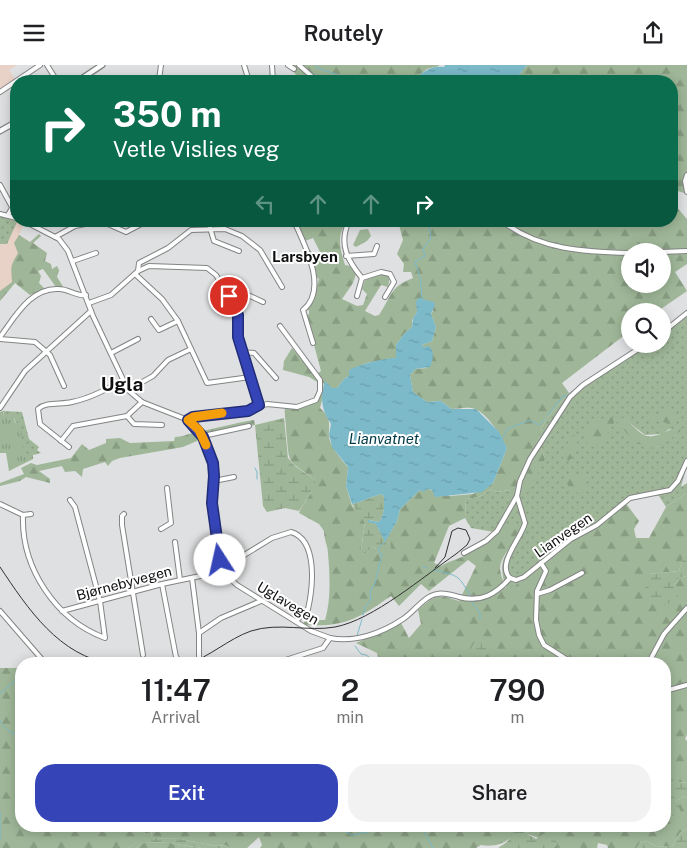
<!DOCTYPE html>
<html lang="en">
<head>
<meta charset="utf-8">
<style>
  body { margin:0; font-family:"Public Sans",sans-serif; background:#f2f2f2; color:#202124; height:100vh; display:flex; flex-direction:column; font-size:19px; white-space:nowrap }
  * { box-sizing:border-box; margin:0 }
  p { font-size:16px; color:#757577 }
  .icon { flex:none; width:28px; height:28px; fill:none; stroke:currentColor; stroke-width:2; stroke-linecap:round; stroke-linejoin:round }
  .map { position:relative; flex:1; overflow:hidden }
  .details { position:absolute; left:15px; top:592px; width:656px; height:175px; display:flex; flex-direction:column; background:#fff; border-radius:20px; box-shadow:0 2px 12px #0003 }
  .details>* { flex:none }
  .top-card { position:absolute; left:10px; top:10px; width:668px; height:152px; border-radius:20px; box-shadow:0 2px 12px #0003; background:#0b6e4f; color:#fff; overflow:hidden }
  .controls { position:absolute; left:621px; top:178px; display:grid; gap:10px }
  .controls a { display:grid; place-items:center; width:50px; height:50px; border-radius:50%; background:#fff; box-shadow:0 2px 12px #0003; font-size:25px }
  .pin { position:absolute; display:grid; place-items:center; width:42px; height:42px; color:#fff; margin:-21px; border:2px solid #fff; border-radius:50%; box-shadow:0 1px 5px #0007 }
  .me { position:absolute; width:55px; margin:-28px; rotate:350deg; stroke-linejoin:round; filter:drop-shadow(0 0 4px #0008) }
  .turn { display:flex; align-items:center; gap:18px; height:105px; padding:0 20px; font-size:22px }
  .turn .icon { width:65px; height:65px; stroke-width:2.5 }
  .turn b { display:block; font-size:35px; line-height:42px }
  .lanes { display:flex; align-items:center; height:48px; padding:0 20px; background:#0003; justify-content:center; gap:25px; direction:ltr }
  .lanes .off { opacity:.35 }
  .eta { display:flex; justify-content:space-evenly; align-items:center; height:85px; text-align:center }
  .eta b { font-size:30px; font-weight:600; line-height:35px }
  .button { display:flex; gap:10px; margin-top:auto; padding:10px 20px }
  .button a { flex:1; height:58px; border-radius:20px; background:#3545b8; color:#fff; font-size:20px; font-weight:600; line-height:58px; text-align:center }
  .button a+a { background:#f2f2f2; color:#202124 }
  header { display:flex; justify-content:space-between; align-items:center; height:65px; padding:0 20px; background:#fff; font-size:22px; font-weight:600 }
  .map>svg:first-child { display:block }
</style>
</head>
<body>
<header><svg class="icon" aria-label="menu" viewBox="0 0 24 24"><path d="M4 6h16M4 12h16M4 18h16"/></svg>Routely<svg class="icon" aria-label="share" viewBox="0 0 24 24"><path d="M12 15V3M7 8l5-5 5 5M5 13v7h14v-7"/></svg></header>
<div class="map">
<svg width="687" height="783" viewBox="0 0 687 783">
  <defs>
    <pattern id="grass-dots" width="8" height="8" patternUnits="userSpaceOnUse" patternTransform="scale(1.25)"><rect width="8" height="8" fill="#9fb798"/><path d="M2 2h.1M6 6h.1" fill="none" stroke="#889c82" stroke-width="1.8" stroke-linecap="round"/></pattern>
    <pattern id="forest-firs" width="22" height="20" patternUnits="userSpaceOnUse" patternTransform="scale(1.25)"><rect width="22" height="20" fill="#9fb798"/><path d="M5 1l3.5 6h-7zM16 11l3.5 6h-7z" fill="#889c82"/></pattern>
    <pattern id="wetland-marsh" width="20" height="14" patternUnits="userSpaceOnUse" patternTransform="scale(1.25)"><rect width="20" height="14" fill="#9fb798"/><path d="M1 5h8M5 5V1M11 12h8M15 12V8" fill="none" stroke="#889c82"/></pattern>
    <pattern id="park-tufts" width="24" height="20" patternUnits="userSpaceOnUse" patternTransform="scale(1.25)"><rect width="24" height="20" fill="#9fb798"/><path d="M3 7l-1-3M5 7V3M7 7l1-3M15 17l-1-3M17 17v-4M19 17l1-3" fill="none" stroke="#889c82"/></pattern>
    <pattern id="water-ripples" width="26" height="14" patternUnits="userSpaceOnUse" patternTransform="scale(1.25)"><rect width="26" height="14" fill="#7cbaca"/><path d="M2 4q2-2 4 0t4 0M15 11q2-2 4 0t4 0" fill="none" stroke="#6a9fac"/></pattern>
  </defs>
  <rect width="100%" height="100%" fill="#dfe0e1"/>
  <!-- education -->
  <g fill="#e8d1c6">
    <path d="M0,0H17L9,5L15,14L0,24Z"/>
    <path d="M0,151L12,153L24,159L19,170L47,188L42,204L38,206L41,211L15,217L0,236Z"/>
  </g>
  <!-- grass -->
  <g fill="url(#grass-dots)" fill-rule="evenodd">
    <path d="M0,151L17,157L7,179H0Z"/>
    <path d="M687,245V400L681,422L687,418V428L666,442L659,431L648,429L633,432L598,461L570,477L512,523H506C497,493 505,493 519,468L506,462L494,467L471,463L465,453L466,434L479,432L491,424L497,427L510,425L545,394L538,374L546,354L569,328L642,279H662L663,265ZM622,352L645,370L663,369L669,364L680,367L657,382Z"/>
    <path d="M3,346L22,347L29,374L39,382L37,385L41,388L33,390V394L29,396L26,394L14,352L4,351Z"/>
  </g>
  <!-- forest -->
  <g fill="url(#forest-firs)" fill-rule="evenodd">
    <path d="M291,0H439V1L427,4L412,16H295L301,13L295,9Z"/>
    <path d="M527,0H687V129L678,126L673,138L687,154V199L675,207L687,226L658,246H630V266L562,318L569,328L546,354L538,374L545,394L529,426L511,436L508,432L510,425L497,427L491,424L479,432L466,434L465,453L449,461L434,498L441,501C451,495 463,493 473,486C486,477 498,458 515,459L519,463C518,478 501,488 500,503C500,509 504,517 505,523H512L570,477L598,461L625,437L639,456L634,464L636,473H649L666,442L687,428V488L684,490L679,506L649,509L675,526L674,521L679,513L687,511V669L685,674L687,676V718L680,717L665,722V599H380L377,588L356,578L401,558L409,573L421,559L418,545C435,530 437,529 459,536L476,501L468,495L429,526L421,519L399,541L391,531C356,555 345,562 303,560L305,555H325C331,535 330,510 328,489C328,481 324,475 324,466L319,459L299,448C303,437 315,426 315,415C285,392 290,402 286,364C286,356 284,350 285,341C301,340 320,339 319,318L309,312L283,305L284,296L292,283L315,310L321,306L306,250L309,249V245L305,246L312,238L314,222L317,220L319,214L315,211V200L307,181L314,190L320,187L313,173L305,176L295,156H347C336,171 340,184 345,200L350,201L356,209L353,218L342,234L357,241L363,240L367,229L362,224L365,215L385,208L390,212L388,222L381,220L365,246L375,251L379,250C392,231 389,222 413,213L411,207H403L404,199L397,189L403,175L398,156H671V16H514ZM630,186H662V219H630ZM419,234L430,237L433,246L431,249L436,262L432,276L422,280L427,303L415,304L410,310L413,327L427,337L441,336L451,344C458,344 464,342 471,343C485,344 501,371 507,383L493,418L473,429L450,431L427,424L420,425L400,444L397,456L390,468V485L376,484L372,481L361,484L365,458L360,448L352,441L346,421L348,402C343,397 331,381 330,376C326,363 335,356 320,343L324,327L323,318L332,324L337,323L344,314L349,311L350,305L367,298L396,293V280L404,269L412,262V255L417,247Z"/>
    <path d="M368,164L371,171L367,176L356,182L353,180L360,165Z"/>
    <path d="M39,169L41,171L33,178L47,188L45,196L51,199L52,204L57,201L59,205L57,212L64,223L56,222L43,204L38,206L41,211L39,218L45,224L30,230L15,218L0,236V226L12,217C11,200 10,202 18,188L14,178L19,170L30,177Z"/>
    <path d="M663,344L674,349L677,354L662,365L661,363L667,358L652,354L650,350L652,348L656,351Z"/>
    <path d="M609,351L613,353L614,358L601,380L593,382L585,377L584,362C592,356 600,357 609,351Z"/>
    <path d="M619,352C629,353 635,366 644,370C658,376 669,361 681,363L680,367C673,371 664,381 656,382C639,386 627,368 617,357Z"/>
    <path d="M254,355L255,360L206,372L183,382L120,393L112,396L108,401L105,397L83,404L82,412L75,406L65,407L62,401L39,406L50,414V418L26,412L20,416L0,421V418L24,409L21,403L31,398L37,400L71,393L82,379L89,385L106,378V374L120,373L130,378L174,376L175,372C183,372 187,369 193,368C213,364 234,358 254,355Z"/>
    <path d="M575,368L578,375L572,393L568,396L566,392L563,393L562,388L564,385L570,384L568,376Z"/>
    <path d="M569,409L584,411L585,421L583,428L571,427L565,414Z"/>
    <path d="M0,603H21V761H147L143,774L128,783H0Z"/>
    <path d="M684,731L687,733V764L680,768L672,782L656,781L646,776L640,778L637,783H608L607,780L598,778L597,783H553L557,779L527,769L525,761H665V738L673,752L677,741L676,736Z"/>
    <path d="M151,761H517C513,777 496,783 481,780L476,783H260L262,780L259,772L247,783H230L225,780L216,781L180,774L152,773Z"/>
    <path d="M145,777L170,778L201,783H136Z"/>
  </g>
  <!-- wetland -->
  <g fill="url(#wetland-marsh)">
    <path d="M284,353L288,393L295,401L315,415V421L299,446L285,443L267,447L263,441L255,360Z"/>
    <path d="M382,429L384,432C384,442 385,449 379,457L369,455L376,459L385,476L390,468L391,485L382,488L372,481L364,489L361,485L365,458L352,439C363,437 371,431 382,429Z"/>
    <path d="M687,488V511L679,513L674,521L679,535L660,541L643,531L649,509L679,506L684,489Z"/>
    <path d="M481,577L487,580L485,599H475L470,585L474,578Z"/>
    <path d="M674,713L680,717L687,718V733L684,731L676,736L681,747V752L677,753L673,752C664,737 664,730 669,714Z"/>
    <path d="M147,761H151L152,773L180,774L216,781L225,780L230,783H201L170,778L145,777L136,783H128L143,773Z"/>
    <path d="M517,761H525L527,769L536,774L545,768L554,772L557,779L553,783H498L507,777Z"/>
    <path d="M687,764V783H637L640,778L646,776L656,781L672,782L680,768Z"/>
  </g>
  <!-- park -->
  <path fill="url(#park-tufts)" d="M3,346L4,351H14L15,358L20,357L23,382L29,396L9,406L6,388H0V347Z"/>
  <!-- water -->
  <g fill="url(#water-ripples)">
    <path d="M445,0H527L514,16H412C422,8 430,0 444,2Z"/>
    <path d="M416,233H425L421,234L434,237L435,240L431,249L436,262L432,276L422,280L423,282L429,281C435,286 433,295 430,302L415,304L410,310L413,327L427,337L441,336L451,344H476L499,367L507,383L493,418L482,427L435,432L432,425L427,424L424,427L420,425L400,444L397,456L385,477L376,459L368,457V455L379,457C385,449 384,441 384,432L382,429C371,431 363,437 352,439L346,421L348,402L332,382L329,369L331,359C321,344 320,333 325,316L332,323H337L344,314L349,311V305C361,299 384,293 396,293V280L404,269L412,262L413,253L417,247L416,236L419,234Z"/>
  </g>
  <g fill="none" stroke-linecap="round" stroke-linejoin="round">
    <!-- stream -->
    <g stroke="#7cbaca" stroke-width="1">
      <path d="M316,0L317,3L336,9L342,16"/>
      <path d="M422,233L420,212L415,197L425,191L423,184L431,173L429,161L440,156"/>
      <path d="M547,351L563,331H567L571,328"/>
      <path d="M502,374L507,364L530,355L539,360L545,354"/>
      <path d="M255,403L257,407V414"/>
      <path d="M423,502L427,503"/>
      <path d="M434,505C460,511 458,510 471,532"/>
      <path d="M471,536L480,548V555"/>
      <path d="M363,550L365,542L371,535L370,527L375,518L382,489L379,488V482L385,477"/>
      <path d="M357,571L362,554"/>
      <path d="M355,581L361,589L366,590L379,599"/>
      <path d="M0,629L21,610"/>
      <path d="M0,655L1,657"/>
      <path d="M1,659L10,667L21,671"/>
      <path d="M0,746V775"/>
      <path d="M324,761L342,765L352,770L378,765L380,761"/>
      <path d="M421,761L433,783"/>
    </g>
    <!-- minor casing -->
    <g stroke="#838485" stroke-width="6">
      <g id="minor">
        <path d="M47,0L57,16"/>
        <path d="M244,0L249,16"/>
        <path d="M272,0L273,16"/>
        <path d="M288,0L294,4"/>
        <path d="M299,0L317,16"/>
        <path d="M159,15L161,0"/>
        <path d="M154,16H164"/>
        <path d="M0,27L40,0"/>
        <path d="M14,78L16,77"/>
        <path d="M687,110L685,116L687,127"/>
        <path d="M0,120L12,142"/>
        <path d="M0,149L16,153"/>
        <path d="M8,150L16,136"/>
        <path d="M24,156L59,174L68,186L93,251L128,325L142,337L188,355L203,371L214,405L212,438L218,488L227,511L237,520L311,566L330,573L323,583L273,599"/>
        <path d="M101,156L126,167L147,156"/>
        <path d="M294,156C304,179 329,224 303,245L313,278"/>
        <path d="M349,156C338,179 348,196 362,213"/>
        <path d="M502,156C539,185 585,187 630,188"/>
        <path d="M210,163L214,176L239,186"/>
        <path d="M55,172L75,161L100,156"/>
        <path d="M662,187L687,186"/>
        <path d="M346,191L374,189L377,181"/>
        <path d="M73,196L96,188"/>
        <path d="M138,206L139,198L168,183L191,165L225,164L242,171L260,185L282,222"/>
        <path d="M135,209L162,234L178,256L207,318L250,312"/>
        <path d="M362,213L381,207L390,209L394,217L385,232"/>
        <path d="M229,231L238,250V272L259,340"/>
        <path d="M357,231L362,213"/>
        <path d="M89,238L111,230L138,206L149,201L207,203L216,210L229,231L248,230L263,237"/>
        <path d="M151,254L159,265L178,256"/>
        <path d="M662,268L687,248"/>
        <path d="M0,272C15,252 31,222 59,224C69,224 77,232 86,230"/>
        <path d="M0,274L35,277L50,290L64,321"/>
        <path d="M242,287L254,288L276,313"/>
        <path d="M111,288L138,274"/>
        <path d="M128,325L153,311L168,295L191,284"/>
        <path d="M0,343L25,306L91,246"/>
        <path d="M127,351L134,359L162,360"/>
        <path d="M188,355L193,352L248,345L267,339L297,342L316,335L320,326V315L280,261"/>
        <path d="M203,371L249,361"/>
        <path d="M61,376L73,361L127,351L142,337"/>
        <path d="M69,382L40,359L38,344C47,336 61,340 72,337C91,333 107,324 123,315"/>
        <path d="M214,416L234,412"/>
        <path d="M0,439L23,450L31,449"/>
        <path d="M124,449L122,451V460L143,590"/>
        <path d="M23,450C21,503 56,555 105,573L100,536L75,442L70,435"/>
        <path d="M161,464L171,458L167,423"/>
        <path d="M175,477L180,515"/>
        <path d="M464,488L486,476L497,466L517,431L520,416L530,394L570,332L583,320L646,279"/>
        <path d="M541,498L546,506L537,526L536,555L539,570L544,580L574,599"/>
        <path d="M192,513L199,568"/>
        <path d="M510,513L516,515L524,512L571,474L597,460L630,433L670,425L678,416L687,396"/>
        <path d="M510,513C496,499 521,474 525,458L517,431"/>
        <path d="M162,519L176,592L180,596L187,597"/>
        <path d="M537,529L550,525L582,508"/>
        <path d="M0,546L46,599"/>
        <path d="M62,546L162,519L205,510L223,503L272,473L291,467C318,475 313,522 308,544L296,556"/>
        <path d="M330,573C355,578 382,568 403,554C414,547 424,531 437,529C444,527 452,530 459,532C481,538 496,529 510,513"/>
        <path d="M199,592V568L221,553L261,536"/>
        <path d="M233,597L234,599"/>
        <path d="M648,599L664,569L687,543"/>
        <path d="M665,626L687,620"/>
      </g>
    </g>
    <!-- tertiary casing -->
    <g stroke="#838485" stroke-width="7">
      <g id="tertiary">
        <path d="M78,16L102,0"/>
        <path d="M0,66L16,57"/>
      </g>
    </g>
    <!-- minor -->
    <use href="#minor" stroke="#fff" stroke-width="4"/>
    <!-- tertiary -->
    <use href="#tertiary" stroke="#fff" stroke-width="4.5"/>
    <!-- tram -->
    <g stroke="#313132" stroke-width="1">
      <path d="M0,502C28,544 59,591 112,599"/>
      <path d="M187,599C210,592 228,574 251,566C279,557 308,567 335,562C373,555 424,511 456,489L467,480L470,474L466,465L458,463L452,466L445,492L435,503"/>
    </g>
  </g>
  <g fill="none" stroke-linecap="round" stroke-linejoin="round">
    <!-- route casing -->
    <g stroke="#222d78" stroke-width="12">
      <path id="route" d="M220,495L212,438L214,411L213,398L203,372L188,355L193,352L248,346L259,340L238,272V250L229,231"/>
    </g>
    <!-- route -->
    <use href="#route" stroke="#3545b8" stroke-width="9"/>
    <!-- slow -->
    <path stroke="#f59e0b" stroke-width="9" d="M206,380L199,365L188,355L193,352L222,348"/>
  </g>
  <g text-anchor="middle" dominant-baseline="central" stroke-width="4" stroke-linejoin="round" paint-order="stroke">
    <!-- street labels -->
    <g font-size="14" fill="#101011" stroke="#fff">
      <text transform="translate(563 470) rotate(-35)">Lianvegen</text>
      <text transform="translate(124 518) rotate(-15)">Bjørnebyvegen</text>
      <text transform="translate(288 538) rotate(31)">Uglavegen</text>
    </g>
    <!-- neighbourhood labels -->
    <g font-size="15" font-weight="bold" fill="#101011" stroke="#fff">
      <text x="305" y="191">Larsbyen</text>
    </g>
    <!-- water labels -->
    <g font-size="15" font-style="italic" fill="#003a46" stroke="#fff">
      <text x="384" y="373">Lianvatnet</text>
    </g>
    <!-- district labels -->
    <g font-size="19" font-weight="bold" fill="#101011" stroke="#fff">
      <text x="122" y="319">Ugla</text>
    </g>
  </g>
</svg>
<div class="controls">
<a><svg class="icon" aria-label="sound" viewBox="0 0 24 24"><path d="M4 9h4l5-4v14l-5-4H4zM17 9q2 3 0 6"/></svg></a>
<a><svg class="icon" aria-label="search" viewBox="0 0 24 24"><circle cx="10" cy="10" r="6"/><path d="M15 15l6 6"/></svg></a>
</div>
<div class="pin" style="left:229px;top:231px;background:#d93025"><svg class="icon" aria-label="arrive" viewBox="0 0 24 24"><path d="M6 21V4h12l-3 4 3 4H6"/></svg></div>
<svg class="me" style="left:220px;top:495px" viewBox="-20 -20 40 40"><circle r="19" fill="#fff"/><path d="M0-13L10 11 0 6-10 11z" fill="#3545b8"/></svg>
<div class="top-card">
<div class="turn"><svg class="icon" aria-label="right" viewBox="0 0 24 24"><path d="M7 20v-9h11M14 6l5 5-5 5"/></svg><div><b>350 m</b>Vetle Vislies veg</div></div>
<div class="lanes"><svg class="icon off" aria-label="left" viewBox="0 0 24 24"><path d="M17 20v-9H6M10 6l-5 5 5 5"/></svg><svg class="icon off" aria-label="ahead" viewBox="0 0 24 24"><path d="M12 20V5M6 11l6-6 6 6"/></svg><svg class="icon off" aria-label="ahead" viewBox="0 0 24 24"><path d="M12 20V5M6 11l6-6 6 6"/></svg><svg class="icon" aria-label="right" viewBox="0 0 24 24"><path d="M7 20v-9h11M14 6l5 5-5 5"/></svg></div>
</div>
<section class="details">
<div class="eta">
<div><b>11:47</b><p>Arrival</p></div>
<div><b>2</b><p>min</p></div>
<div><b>790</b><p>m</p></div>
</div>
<div class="button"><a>Exit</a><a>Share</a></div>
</section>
</div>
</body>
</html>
